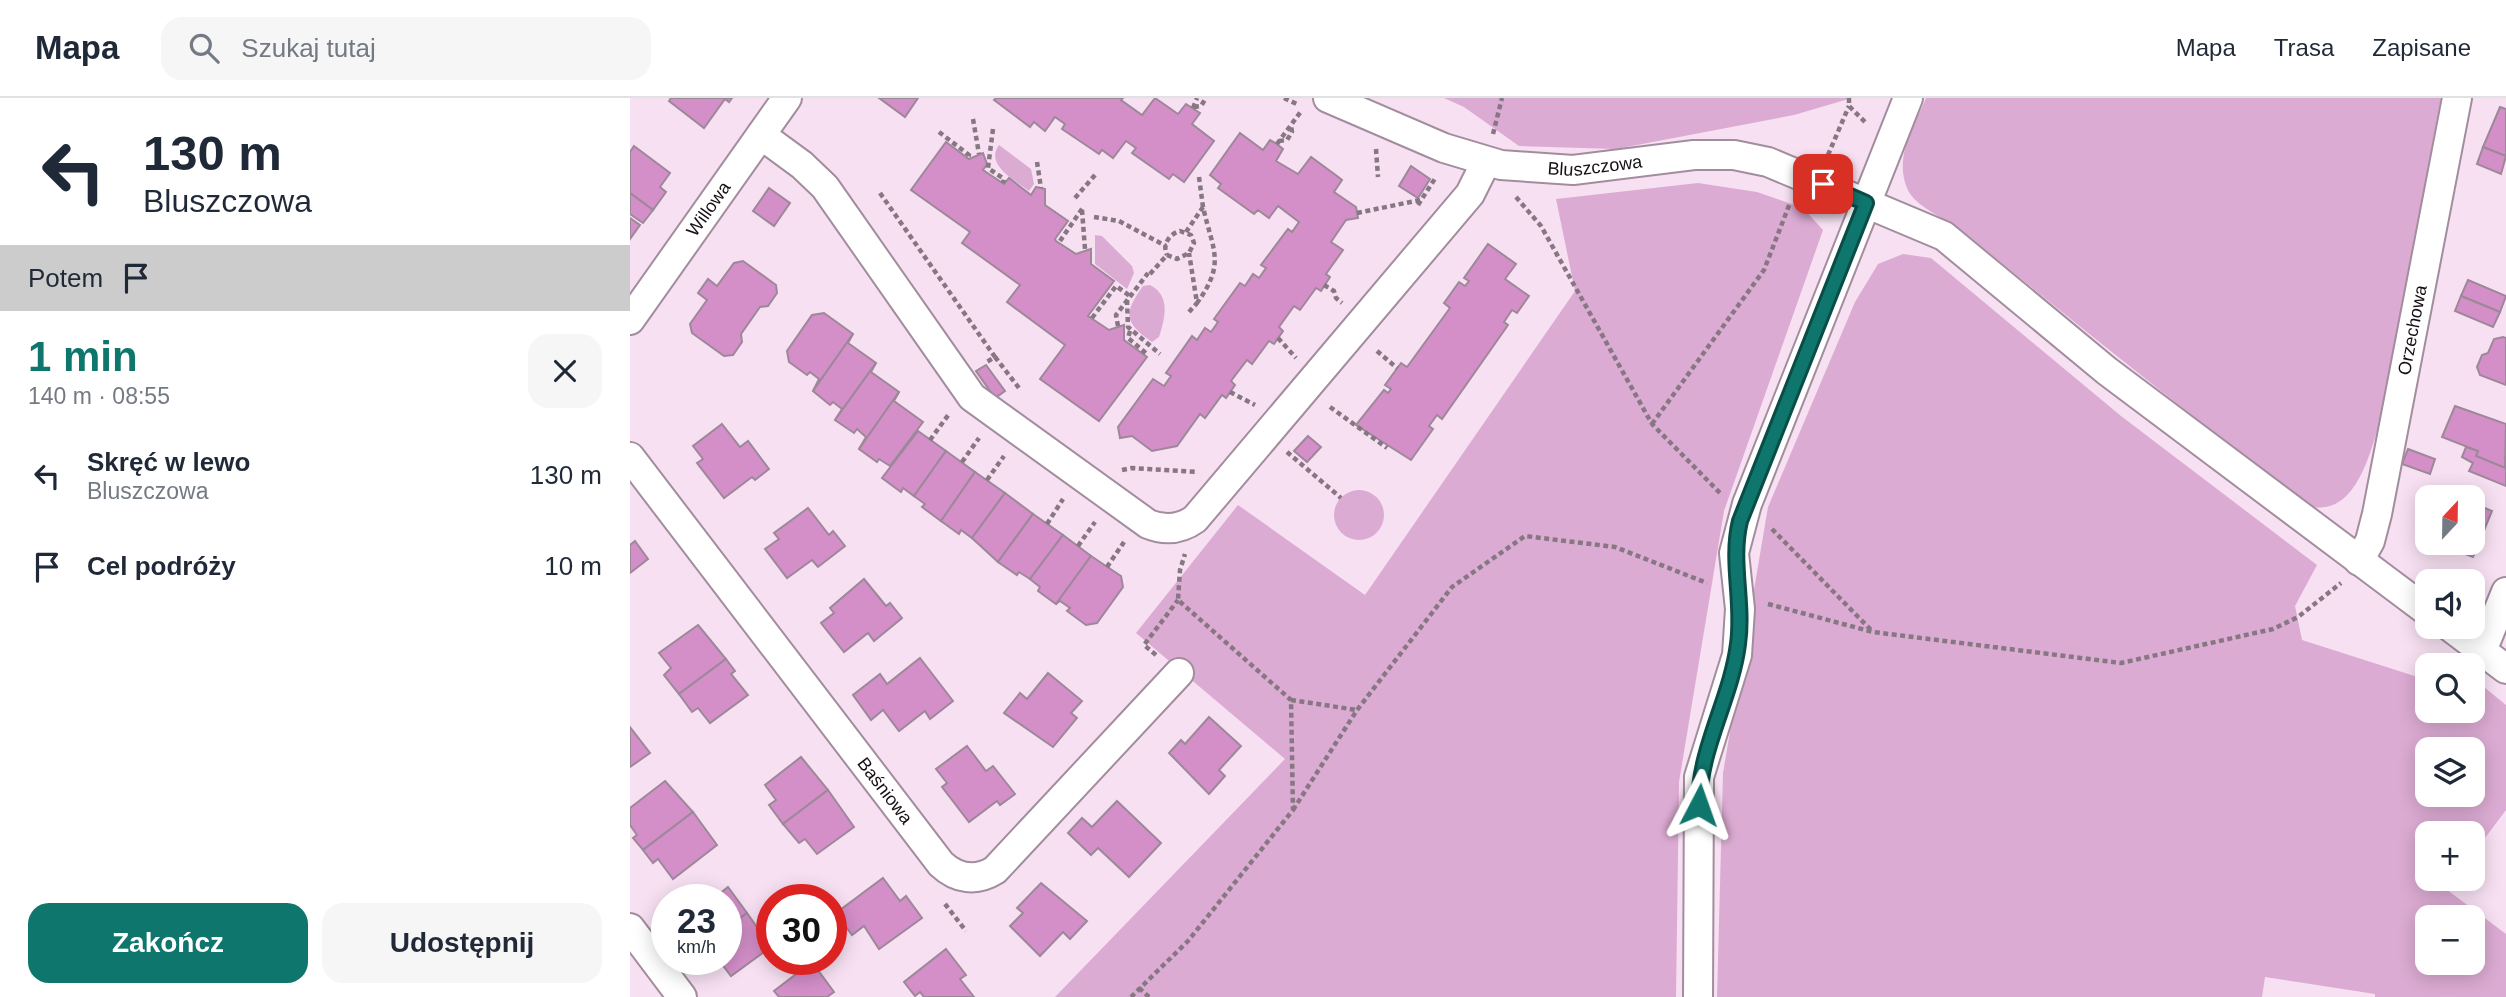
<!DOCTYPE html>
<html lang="pl">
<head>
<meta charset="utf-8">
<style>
  body { margin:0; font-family:Helvetica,sans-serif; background:#f6f6f7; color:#1f2937; height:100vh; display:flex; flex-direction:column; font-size:26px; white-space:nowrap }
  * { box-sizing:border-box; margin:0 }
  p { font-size:23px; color:#747a83 }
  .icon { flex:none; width:38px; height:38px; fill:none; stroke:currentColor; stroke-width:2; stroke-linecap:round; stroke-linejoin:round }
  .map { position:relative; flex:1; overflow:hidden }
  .sheet { display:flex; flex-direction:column; background:#fff; width:630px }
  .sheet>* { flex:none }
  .top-card { background:#fff; color:#1f2937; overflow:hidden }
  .needle { width:46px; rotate:22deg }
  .tools { position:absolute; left:1785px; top:387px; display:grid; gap:14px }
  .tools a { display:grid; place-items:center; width:70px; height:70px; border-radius:14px; background:#fff; box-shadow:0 4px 18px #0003; font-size:35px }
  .speed { position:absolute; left:21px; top:786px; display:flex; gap:14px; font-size:35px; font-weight:700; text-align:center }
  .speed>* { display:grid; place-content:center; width:91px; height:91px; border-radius:50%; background:#fff; box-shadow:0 4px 18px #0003; line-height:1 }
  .speed small { font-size:18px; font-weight:400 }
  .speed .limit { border:10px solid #d22; background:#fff; color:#111 }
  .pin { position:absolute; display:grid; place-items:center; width:60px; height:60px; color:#fff; margin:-30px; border-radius:14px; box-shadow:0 4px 10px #0006 }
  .me { position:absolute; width:77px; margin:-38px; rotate:4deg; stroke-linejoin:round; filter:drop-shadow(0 0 5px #0008) }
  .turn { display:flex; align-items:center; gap:24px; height:147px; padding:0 28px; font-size:32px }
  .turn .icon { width:91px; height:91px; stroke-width:2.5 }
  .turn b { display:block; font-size:49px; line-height:60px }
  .then { display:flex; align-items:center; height:66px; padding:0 28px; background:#0003; gap:14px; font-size:26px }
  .round { display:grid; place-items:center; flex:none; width:74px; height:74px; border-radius:21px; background:#f6f6f7 }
  .overview { display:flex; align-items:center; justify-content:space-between; height:119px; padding:0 28px }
  h1 { font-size:42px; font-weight:600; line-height:52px; color:#0f766e }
  .primary-button { display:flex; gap:14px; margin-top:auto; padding:14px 28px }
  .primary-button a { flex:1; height:80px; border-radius:21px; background:#0f766e; color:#fff; font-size:28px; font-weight:600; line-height:80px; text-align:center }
  .primary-button a+a { background:#f6f6f7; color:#1f2937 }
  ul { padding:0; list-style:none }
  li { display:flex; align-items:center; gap:21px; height:91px; padding:0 28px }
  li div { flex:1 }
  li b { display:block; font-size:26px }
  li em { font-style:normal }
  header { display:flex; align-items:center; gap:42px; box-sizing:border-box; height:98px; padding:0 35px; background:#fff; border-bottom:2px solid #e0e1e3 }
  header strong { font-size:33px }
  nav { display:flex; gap:38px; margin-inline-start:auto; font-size:24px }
  .search { width:490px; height:63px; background:#f6f6f7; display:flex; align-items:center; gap:18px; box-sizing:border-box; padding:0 24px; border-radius:21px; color:#747a83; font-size:26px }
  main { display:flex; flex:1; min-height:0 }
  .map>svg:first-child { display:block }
</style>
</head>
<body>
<header>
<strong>Mapa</strong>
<div class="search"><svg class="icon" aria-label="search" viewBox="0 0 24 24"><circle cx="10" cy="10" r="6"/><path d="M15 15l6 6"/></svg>Szukaj tutaj</div>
<nav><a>Mapa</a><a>Trasa</a><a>Zapisane</a></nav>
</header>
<main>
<section class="sheet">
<div class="top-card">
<div class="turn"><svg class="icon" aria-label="left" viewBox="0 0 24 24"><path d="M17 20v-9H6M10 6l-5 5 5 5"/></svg><div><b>130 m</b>Bluszczowa</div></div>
<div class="then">Potem<svg class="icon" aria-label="arrive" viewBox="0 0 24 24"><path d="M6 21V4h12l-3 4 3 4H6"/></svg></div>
</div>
<div class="overview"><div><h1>1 min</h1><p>140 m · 08:55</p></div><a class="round"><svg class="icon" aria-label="close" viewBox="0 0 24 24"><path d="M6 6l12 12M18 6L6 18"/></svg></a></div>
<ul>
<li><svg class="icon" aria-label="left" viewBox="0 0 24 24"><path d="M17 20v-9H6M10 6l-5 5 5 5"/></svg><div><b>Skręć w lewo</b><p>Bluszczowa</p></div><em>130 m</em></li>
<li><svg class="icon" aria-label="arrive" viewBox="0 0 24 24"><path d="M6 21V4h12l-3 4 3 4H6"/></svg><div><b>Cel podróży</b></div><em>10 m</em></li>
</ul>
<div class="primary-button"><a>Zakończ</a><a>Udostępnij</a></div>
</section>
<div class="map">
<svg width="1876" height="899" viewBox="0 0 1876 899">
  <rect width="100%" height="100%" fill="#f7e0f2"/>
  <!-- green -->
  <g fill="#dcabd3" fill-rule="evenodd">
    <path d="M814,0H1222L1164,17L986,51L889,48L834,9Z"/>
    <path d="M1296,0H1811L1750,323C1740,356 1725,420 1679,408C1563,319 1448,228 1335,135C1318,121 1285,110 1277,90C1264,59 1284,29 1296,0Z"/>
    <path d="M369,47L401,71L404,86L399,93C386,83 354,67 369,47Z"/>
    <path d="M1068,85L1127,94L1173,110L1193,132L1094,413L1049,684L1046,899H425L655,661L506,535L608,407L735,497L945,193L926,101Z"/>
    <path d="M465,137L472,138L502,168L504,175L497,191L465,166Z"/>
    <path d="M1273,156L1301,160L1491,318L1687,467L1665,508L1672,542L1797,582V612H1843V580L1876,607V712L1843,756V735H1797V780L1824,781L1816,791L1876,836V899H1745V896L1635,879L1632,899H1087L1093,675L1138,409L1225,204L1248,166ZM1797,651H1843V696H1797ZM1797,819H1843V864H1797Z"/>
    <path d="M520,187C541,198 535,220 529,239L522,244C493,224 494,215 513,188Z"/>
    <circle cx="729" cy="417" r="25"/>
  </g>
  <!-- building -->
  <g fill="#d48fc9" stroke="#9d8899" stroke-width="2">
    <path d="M41,0H102L99,4L95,1L74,30L39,3Z"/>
    <path d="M249,0H288L275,19Z"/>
    <path d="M366,0H493L491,2L512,17L525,0L548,16L556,6L570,15L562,26L584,43L554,84L543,76L539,81L502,55L506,50L496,43L483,60L472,52L469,56L432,31L435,26L425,19L415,33L404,24L400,29L364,2Z"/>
    <path d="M1870,9L1876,11V58L1853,49Z"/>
    <path d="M610,35L633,52L640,42L647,46L653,51L646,63L668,76L681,59L707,78L712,82L704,94L726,109L728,120L716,122L701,144L713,152L696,176L700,179L691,193L686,190L670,212L664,208L649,229L653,233L644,246L639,243L622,266L617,262L601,283L605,287L596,300L592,297L575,320L570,316L547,348L522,353L502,338L490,340L488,329L523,281L534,288L541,278L536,275L562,238L567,242L575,230L581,234L588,224L584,221L610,185L615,188L623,176L629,180L636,170L631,167L658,131L662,134L669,124L648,108L639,120L628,112L624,116L588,90L591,86L580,77Z"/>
    <path d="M316,44L339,61L353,55L357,66L353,72L374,86L379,80L401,97L406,89L415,91V107L438,123L425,141L426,143L446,156L461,151V166L484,183L458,218L479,232L494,227V242L517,259L469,323L410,281L435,247L377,204L390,187L332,145L340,134L281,92Z"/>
    <path d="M4,48L40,75L30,89L36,94L23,112L0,95V54Z"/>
    <path d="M1853,49L1876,58L1871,76L1847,66Z"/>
    <path d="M781,68L800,81L788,100L769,88Z"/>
    <path d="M139,90L160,105L144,128L123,113Z"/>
    <path d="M0,95L23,112L13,125L0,116Z"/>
    <path d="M0,120L10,127L0,141Z"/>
    <path d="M858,146L886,166L875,181L899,198L887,215L882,212L874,224L878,227L812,321L807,317L799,328L803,331L781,362L726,327L754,292L758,295L761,291L755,287L771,265L777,269L780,265L820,210L814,205L829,184L835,188L839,183L834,180Z"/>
    <path d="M113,163L146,187L147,195L138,208L130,209L111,236L112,244L103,257L94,258L62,235L60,226L77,202L68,195L78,181L87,188L104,165Z"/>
    <path d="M1838,182L1876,198L1870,214L1831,198Z"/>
    <path d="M1831,198L1870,214L1863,229L1825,213Z"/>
    <path d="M194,215L223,236L183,293L189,281L180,274L177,277L159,264L157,253L182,217Z"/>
    <path d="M223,236L218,245L246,265L205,322L212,311L203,304L200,307L183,293Z"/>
    <path d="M1873,239L1876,240V287L1850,277L1847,269L1852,257L1858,255L1864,241Z"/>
    <path d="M246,265L241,274L269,294L229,351L236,339L227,331L224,335L205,322Z"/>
    <path d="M356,267L375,293L365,300L346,273Z"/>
    <path d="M269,294L264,303L293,324L260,368L249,361L247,364L229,351Z"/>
    <path d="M1825,308L1876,326L1875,370L1846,358L1848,353L1812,339Z"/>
    <path d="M92,326L110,349L118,343L139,371L125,382L122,379L94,400L67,365L73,361L63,348Z"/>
    <path d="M288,333L316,353L284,398L273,390L271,394L252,380Z"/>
    <path d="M678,338L691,349L677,364L664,353Z"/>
    <path d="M1836,349L1848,353L1846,358L1875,370L1876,367V388L1839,373L1843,365L1832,359Z"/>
    <path d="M1778,351L1805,361L1800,376L1772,366Z"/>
    <path d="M316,353L345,374L311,423L292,409L295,406L284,398Z"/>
    <path d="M345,374L375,395L342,440L331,432L329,436L311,423Z"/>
    <path d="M375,395L403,416L368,464L342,440Z"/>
    <path d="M1843,405L1862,413L1843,459L1804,444H1843Z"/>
    <path d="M178,410L199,437L203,433L215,448L188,469L182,462L157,480L135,451L149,441L144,435Z"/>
    <path d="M403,416L433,437L400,481L389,474L387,477L368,464Z"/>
    <path d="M433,437L461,458L426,506L408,493L410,489L400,481Z"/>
    <path d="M5,443L18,461L0,475V447Z"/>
    <path d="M461,458L491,478L493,489L467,525L456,527L437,513L440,510L430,503L426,506Z"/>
    <path d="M234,481L256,508L260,505L272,520L244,543L238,535L214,554L191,525L204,515L200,510Z"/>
    <path d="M68,527L96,561L49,596L34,577L41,570L29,555Z"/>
    <path d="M290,560L323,603L300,621L295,613L269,633L253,612L241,622L223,597L250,576L257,586Z"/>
    <path d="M96,561L105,573L101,576L118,597L80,625L68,610L62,614L49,596Z"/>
    <path d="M418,575L452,603L441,615L447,620L423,649L374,615L390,595L397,601Z"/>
    <path d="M579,619L611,648L589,672L595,678L579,696L539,655L551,642L555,646Z"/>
    <path d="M0,629L20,655L0,669Z"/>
    <path d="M337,648L356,673L363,668L385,696L370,707L367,703L339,724L312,689L317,685L306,671Z"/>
    <path d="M171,659L198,692L153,726L139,707L146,702L135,687Z"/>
    <path d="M35,683L63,714L13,752L3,740L7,737L0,727V710Z"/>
    <path d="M198,692L224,729L187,756L175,741L169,745L153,726Z"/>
    <path d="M487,703L531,745L499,779L468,750L461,757L438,735L452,720L462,729Z"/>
    <path d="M63,714L87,747L43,781L28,761L23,765L13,752Z"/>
    <path d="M253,780L270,803L276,798L292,820L249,851L234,828L222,837L206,815Z"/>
    <path d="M411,785L457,823L440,841L433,834L410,858L380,828L393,815L387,810Z"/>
    <path d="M98,789L117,815L96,831V802H82Z"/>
    <path d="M117,815L141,849L101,878L88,861H96V831Z"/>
    <path d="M316,851L336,877L330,881L344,899H294L290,894L285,898L274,884Z"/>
    <path d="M182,864L204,894L197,899H149L144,893Z"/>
  </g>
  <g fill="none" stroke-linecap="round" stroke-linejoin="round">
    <!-- street casing -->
    <g stroke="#a28d9e" stroke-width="32">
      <g id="street">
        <path id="s1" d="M698,0L814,50L871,67L943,72L1064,57H1104L1138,64L1314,138L1477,273L1797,513"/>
        <path d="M131,37L172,67L195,89L342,299L518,426C535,433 551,431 565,421L840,96L856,64"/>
        <path id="s2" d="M0,222L157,0"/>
        <path id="s3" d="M0,359L311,766C327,781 346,784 365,772L549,575"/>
        <path id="s4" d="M1729,463L1740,443L1747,416L1827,0"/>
        <path d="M1819,528L1876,571"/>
        <path d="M1852,553L1876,494"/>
        <path d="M0,830L52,899"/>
        <path d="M1068,899L1069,679L1107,557L1110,511L1104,455L1117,406L1278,0"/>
      </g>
    </g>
    <!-- path -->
    <g stroke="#867783" stroke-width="4.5" stroke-dasharray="5 3.5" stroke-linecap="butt">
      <path d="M654,0L669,7"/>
      <path d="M1219,0V8L1237,26"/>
      <path d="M564,9L571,8L576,0"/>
      <path d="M563,10L567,0"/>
      <path d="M343,21L349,56"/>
      <path d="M363,31L358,70L374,81L373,85"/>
      <path d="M309,34L339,57L337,60"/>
      <path d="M863,36L872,0"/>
      <path d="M649,43L657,42L662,34L661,27"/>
      <path d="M647,46L672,12"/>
      <path d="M746,51L748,79"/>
      <path d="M1198,57L1219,8"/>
      <path d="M407,64L411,90"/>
      <path d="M569,79L573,109"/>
      <path d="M250,95L365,259L355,265"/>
      <path d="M886,99L911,128L1022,326L1090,395"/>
      <path d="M445,100L465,77"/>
      <path d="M788,107L806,79"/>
      <path d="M452,112L455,151"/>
      <path d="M727,115L790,102"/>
      <path d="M464,119L489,123L536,148"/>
      <path d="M556,134L573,109C583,153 596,165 567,205L559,155"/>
      <path d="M430,143L454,108"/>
      <path d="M520,176L537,157L547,161L559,155L564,145L561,137L550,133C539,136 532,147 537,157"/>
      <path d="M694,187L704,193L706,200L712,205"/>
      <path d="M497,202L498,229L530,256"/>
      <path d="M559,214L567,205"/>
      <path d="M462,220L486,188L500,198"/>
      <path d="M488,228L486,217L518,175"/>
      <path d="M500,233L498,240L517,256"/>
      <path d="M648,240L666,260"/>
      <path d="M747,253L767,270"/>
      <path d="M365,259L389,290"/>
      <path d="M600,294L625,307"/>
      <path d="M700,309L757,350"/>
      <path d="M1022,326L1134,172L1160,105"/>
      <path d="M300,342L319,316"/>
      <path d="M657,354L711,400"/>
      <path d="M332,364L349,340"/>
      <path d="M492,372L502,370L567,374"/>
      <path d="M357,382L374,358"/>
      <path d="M417,426L433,401"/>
      <path d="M1142,431L1241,532"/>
      <path d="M448,448L465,424"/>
      <path d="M477,469L494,444"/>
      <path d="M1138,506L1243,534L1491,565L1643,531L1668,519L1711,485"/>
      <path d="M526,557L514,547L548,502"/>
      <path d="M661,602L727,612"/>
      <path d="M663,712L727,612L822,489L895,438L985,449L1077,485"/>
      <path d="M315,806L336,833"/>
      <path d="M509,890L519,899"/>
      <path d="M501,899L558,843L663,712L661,602L548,502L550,472L555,456"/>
    </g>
    <!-- street -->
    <use href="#street" stroke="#fff" stroke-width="28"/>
  </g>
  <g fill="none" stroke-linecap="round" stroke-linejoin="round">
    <!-- route casing -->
    <g stroke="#0a4d48" stroke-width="18">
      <path id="route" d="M1069,707C1069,650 1101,601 1108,546C1114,504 1100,464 1110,423L1236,105L1193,86"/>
    </g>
    <!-- route -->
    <use href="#route" stroke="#0f766e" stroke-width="12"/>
  </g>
  <g text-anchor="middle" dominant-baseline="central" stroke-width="7" stroke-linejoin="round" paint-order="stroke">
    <!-- street labels -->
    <g font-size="18" fill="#160f15" stroke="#fff0fb">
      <text stroke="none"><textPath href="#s1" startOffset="280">Bluszczowa</textPath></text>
      <text stroke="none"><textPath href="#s2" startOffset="136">Willowa</textPath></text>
      <text stroke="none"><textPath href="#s4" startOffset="238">Orzechowa</textPath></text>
      <text stroke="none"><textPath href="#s3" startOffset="420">Baśniowa</textPath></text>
    </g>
  </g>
</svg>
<div class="tools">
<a><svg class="needle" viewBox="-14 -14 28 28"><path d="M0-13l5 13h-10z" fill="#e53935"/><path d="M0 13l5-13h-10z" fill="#747a83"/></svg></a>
<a><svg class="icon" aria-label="sound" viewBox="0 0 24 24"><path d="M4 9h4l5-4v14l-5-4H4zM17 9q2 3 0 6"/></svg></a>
<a><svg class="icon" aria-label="search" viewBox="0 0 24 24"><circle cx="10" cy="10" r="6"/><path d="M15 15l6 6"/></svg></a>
<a><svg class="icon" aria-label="layers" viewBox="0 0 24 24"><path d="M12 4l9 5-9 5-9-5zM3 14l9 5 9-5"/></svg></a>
<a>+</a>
<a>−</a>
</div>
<div class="speed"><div>23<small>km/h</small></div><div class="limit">30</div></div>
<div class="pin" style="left:1193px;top:86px;background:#d93025"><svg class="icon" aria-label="arrive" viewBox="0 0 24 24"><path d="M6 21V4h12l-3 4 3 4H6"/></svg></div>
<svg class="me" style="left:1069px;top:707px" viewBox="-20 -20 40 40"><path d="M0-17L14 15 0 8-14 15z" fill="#0f766e" stroke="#fff" stroke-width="4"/></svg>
</div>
</main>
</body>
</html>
